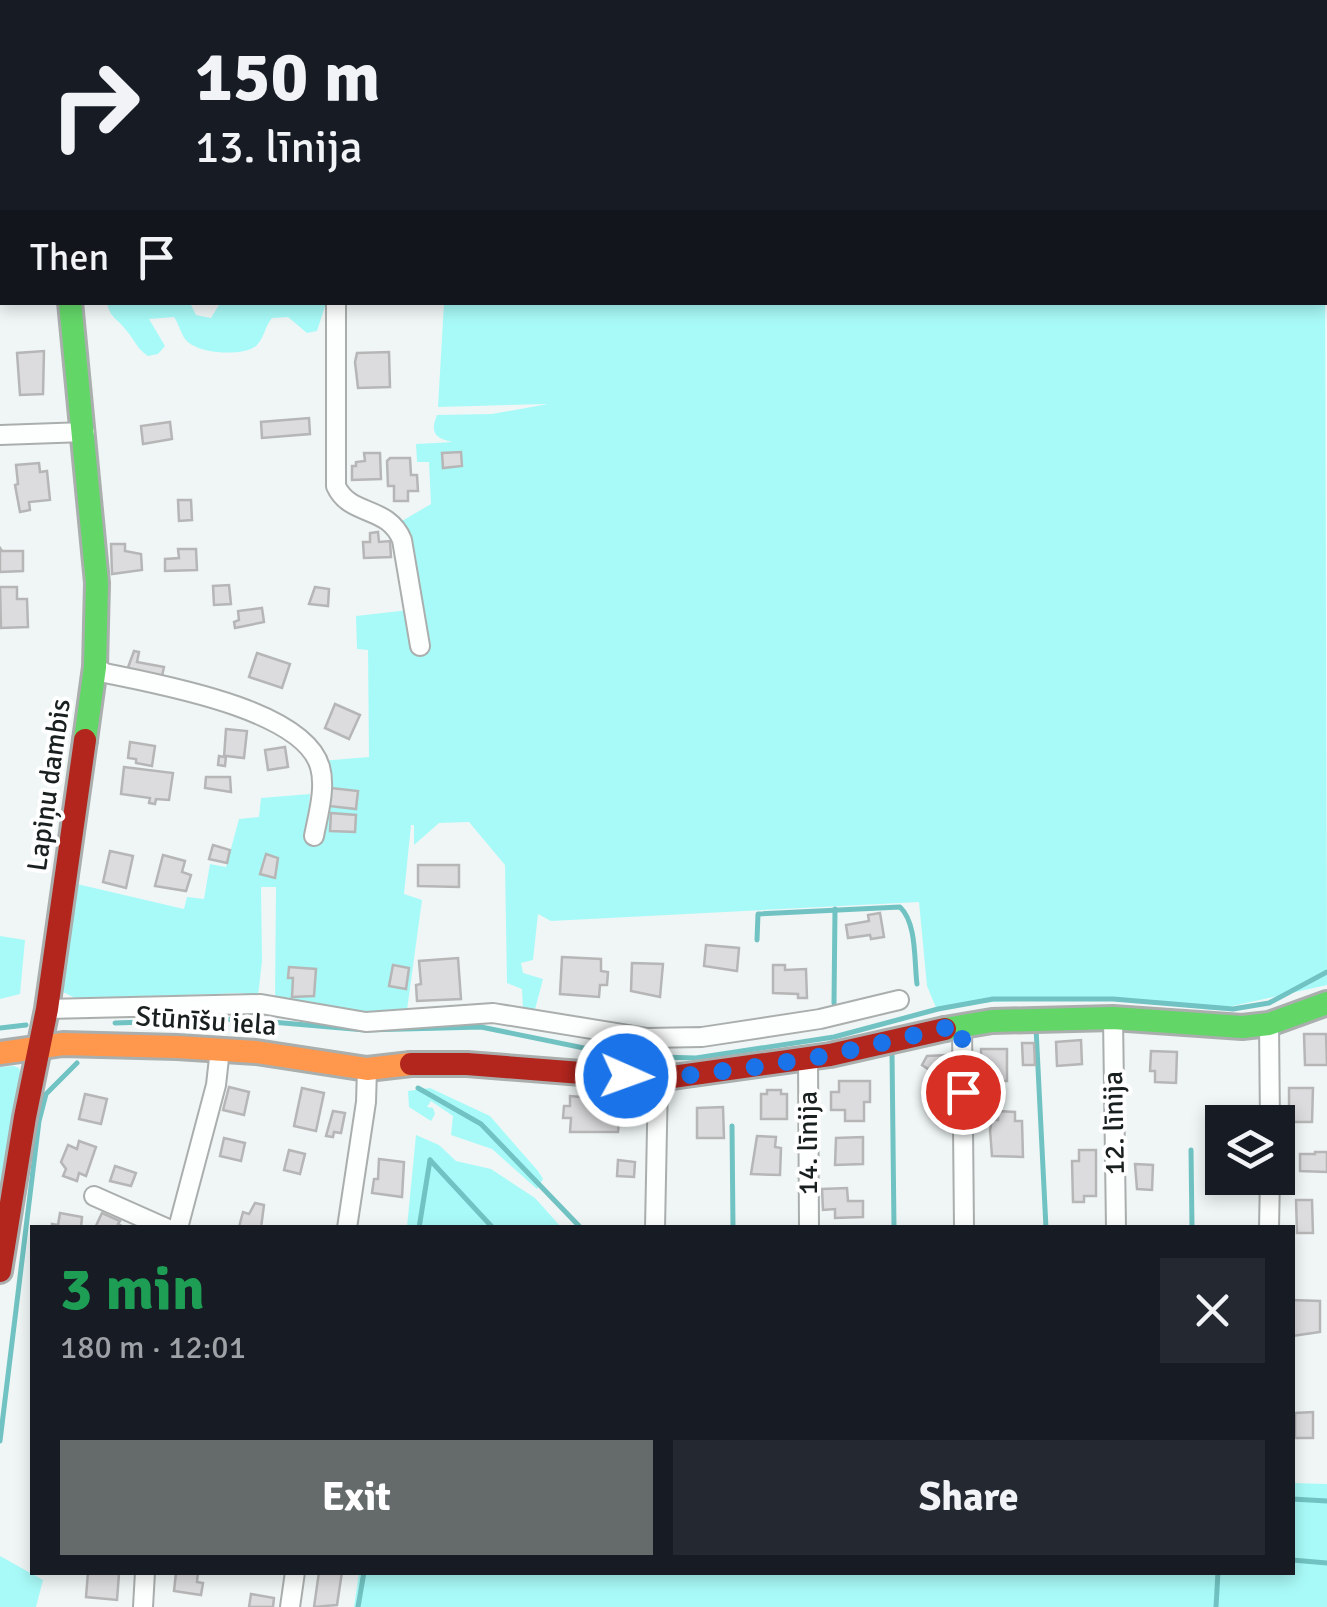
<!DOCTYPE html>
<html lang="en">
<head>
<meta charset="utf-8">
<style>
  body { margin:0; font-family:Signika,sans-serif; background:#242831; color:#f1f3f6; height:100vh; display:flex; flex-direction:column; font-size:38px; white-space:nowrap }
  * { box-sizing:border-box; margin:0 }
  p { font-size:32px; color:#9ea1a6 }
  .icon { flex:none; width:55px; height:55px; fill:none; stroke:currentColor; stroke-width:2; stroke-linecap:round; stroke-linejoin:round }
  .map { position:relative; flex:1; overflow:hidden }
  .side { position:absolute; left:30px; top:1225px; width:1265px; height:350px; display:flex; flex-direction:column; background:#171b24; border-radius:0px; box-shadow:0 5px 15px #0003 }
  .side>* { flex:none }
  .top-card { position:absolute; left:0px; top:0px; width:1328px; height:305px; box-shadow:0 5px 15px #0003; background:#171b24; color:#f1f3f6; overflow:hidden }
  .tools { position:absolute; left:1205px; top:1105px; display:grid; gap:20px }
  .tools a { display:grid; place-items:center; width:90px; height:90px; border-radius:0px; background:#171b24; box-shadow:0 5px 15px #0003; font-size:50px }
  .pin { position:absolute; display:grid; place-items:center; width:85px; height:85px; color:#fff; margin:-42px; border:5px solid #fff; border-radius:50%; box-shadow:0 2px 10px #0007 }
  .me { position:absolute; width:110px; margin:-55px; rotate:92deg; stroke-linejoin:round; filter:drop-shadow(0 0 8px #0008) }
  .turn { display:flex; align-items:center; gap:35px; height:210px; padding:0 30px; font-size:45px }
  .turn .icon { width:130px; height:130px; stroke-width:2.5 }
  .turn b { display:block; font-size:70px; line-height:85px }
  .then { display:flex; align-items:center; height:95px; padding:0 30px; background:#0003; gap:20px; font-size:38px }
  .round { display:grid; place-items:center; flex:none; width:105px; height:105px; border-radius:0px; background:#242831 }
  .summary { display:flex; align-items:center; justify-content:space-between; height:170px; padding:0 30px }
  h1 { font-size:60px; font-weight:700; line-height:75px; color:#1e9e55 }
  .button { display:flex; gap:20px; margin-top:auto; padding:20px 30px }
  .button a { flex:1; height:115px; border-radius:0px; background:#656b6a; color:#fff; font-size:40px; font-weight:700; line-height:115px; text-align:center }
  .button a+a { background:#242831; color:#f1f3f6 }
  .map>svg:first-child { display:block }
</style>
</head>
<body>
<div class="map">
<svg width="1327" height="1607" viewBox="0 0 1327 1607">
  <rect width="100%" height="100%" fill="#f0f6f6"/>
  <!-- green -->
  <g fill="#a8faf8">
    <path d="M1325,269L1327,985L1215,1010L1091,998L991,1002L937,1010L927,986L919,902L551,921L538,914L533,960L521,963L523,973L543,979L534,1013L523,1010L522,989L507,983L505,865L469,822L439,823L414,845V825H411L404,894L422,900L407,1010L348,1012L275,1000L276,887H261L262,961L258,996L241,993L77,999L63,992L77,884L184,909L187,897L204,899L210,864L226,867L239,819L259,817L261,798L310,794L307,837L321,761L369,757L368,650L357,649L356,616L418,609L402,521L431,504L429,462H417L416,444L453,442C437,439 429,434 437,415L492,414L548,404L438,407L444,303L1325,302Z"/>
    <path d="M107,303H190L196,315L211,318L220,303H326L317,331L307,333L288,317L272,318C265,326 264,339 256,346C242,357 196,354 185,339C180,332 179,324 174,317L149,319L165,346L158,354L148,356C136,348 135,340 126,330C117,318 110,318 107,303Z"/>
    <path d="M0,936L25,940L20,994L0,999Z"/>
    <path d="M14,1066L19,1068L21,1076L0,1194V1067Z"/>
    <path d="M430,1088L490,1116L538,1171L543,1179L537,1189L492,1149L451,1135L453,1116L431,1101L427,1107L433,1108L435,1114L431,1121L409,1107L408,1091Z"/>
    <path d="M416,1135L439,1145L456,1161L491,1169L535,1198L561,1227H407Z"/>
    <path d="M1293,1483L1327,1484V1607H354L359,1572H1292Z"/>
    <path d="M0,1556L43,1580L36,1607H0Z"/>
  </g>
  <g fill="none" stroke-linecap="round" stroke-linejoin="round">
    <!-- stream -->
    <g stroke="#70c3c2" stroke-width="5">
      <path d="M757,940L758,914L900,907C917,923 914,961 917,984"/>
      <path d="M834,1003L835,909"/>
      <path d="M115,1023L236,1019L365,1030L481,1027L623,1056L696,1058L834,1037L938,1009L993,999H1113L1233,1009L1269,1003L1327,972"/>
      <path d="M0,1028L26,1025"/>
      <path d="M1036,1028L1046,1228"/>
      <path d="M892,1052L894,1228"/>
      <path d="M418,1088L481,1124L581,1228"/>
      <path d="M732,1126L733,1228"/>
      <path d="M1191,1150L1192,1228"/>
      <path d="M430,1160L493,1228"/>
      <path d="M419,1228L430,1160"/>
      <path d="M0,1441L39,1121L46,1094L77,1063"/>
      <path d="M1292,1499L1327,1501"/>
      <path d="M1292,1560L1327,1563"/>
      <path d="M358,1607L364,1572"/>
      <path d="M1216,1607L1218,1572"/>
    </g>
  </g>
  <!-- building -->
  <g fill="#dcdbdd" stroke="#b6b6b7" stroke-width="2.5">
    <path d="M44,351L43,394L20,395L17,353Z"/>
    <path d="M389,352L390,387L358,388L355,362L357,353Z"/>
    <path d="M309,418L310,434L262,438L261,422Z"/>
    <path d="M170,422L172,439L143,444L141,426Z"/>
    <path d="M461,452L462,466L443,468L442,453Z"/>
    <path d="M364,453H380L381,479L352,480V466H356V462L365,461Z"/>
    <path d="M390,458H410L411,475H417L418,491H408V501H394V486H388L387,461Z"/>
    <path d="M39,463L40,472L47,471L50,500L29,502L30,510L20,512L15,485L18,484L16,465Z"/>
    <path d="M178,500H191L192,520L179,521Z"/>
    <path d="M378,532L379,542L390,541L391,557L364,558L363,542H370V533Z"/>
    <path d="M111,544H125V551L141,554L142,570L112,574Z"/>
    <path d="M0,548L2,551H23V571L0,572Z"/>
    <path d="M178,549H196L197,570L165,571V559L179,558Z"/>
    <path d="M229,585L231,604L214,605L213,586Z"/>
    <path d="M0,587H17V599H27L28,627L1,628Z"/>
    <path d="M315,587L329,589L328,606L309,604Z"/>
    <path d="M262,608L264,622L235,628L234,622L239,620L238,611Z"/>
    <path d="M134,651L139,652L137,662L164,667L162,676L126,673Z"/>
    <path d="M257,653L290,664L282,688L249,677Z"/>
    <path d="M335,704L360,715L349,739L325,728Z"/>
    <path d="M226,729L247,731L244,758L226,756L225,766L218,765L219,756L224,757Z"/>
    <path d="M130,742L155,746L152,766L136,763V759L128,758Z"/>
    <path d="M285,747L288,767L268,770L265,750Z"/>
    <path d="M124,767L173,773L169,800L156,799L155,804L149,803L150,798L121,794Z"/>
    <path d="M206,777H230L231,792L205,788Z"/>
    <path d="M331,788L358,791L356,809L329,806Z"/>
    <path d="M331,813L356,815L355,832L330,831Z"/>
    <path d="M213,845L230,850L227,863L209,859Z"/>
    <path d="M110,851L133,856L126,888L103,882Z"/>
    <path d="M266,854L278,858L275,878L260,874Z"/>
    <path d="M163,855L185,861L182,872L191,875L186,891L155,886Z"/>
    <path d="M418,865H459V887L418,886Z"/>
    <path d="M880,913L884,937L871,939L870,935L848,938L846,925L869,921L868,915Z"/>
    <path d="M706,945L739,948L737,971L704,966Z"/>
    <path d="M562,957L601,959V971L608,972L607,985H600L599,997L560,994Z"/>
    <path d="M458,958L461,999L417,1001L416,985L421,984L419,961Z"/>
    <path d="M632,963L663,964L660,997L631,991Z"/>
    <path d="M393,965L409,968L406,989L389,986Z"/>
    <path d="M773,965H785V970L806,969L807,998H798V994L773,993Z"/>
    <path d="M289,967L316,969L314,996L292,997L293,978H288Z"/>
    <path d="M1304,1034H1326L1327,1065H1305Z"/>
    <path d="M1081,1040L1082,1064L1057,1066L1056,1042Z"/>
    <path d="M1022,1043H1034L1035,1065H1023Z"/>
    <rect x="981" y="1049" width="26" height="32"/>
    <path d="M1151,1051L1177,1052L1176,1083L1155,1082V1071H1150Z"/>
    <path d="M947,1055L948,1068L928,1069L922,1065L927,1056Z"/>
    <path d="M839,1081H870V1102H864V1121H845V1110H831V1092H839Z"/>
    <path d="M229,1087L249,1092L244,1115L223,1110Z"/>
    <path d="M302,1088L324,1093L316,1131L294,1126Z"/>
    <path d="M1289,1088H1313L1312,1122H1289Z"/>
    <path d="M767,1090H781V1094H787V1119H761V1094H767Z"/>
    <path d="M85,1094L107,1099L101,1124L79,1119Z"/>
    <path d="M570,1096L591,1098V1104L598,1107L620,1108L618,1132H570L571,1118H563L564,1106H570Z"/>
    <path d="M723,1107L724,1138H697V1108Z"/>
    <path d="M333,1111L345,1113L341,1133L334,1132L333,1137L326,1136Z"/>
    <path d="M998,1111L1015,1112V1121H1022L1023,1157L992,1156L990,1130L992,1120H998Z"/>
    <path d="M757,1136L776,1137L775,1147L781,1148L780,1175L751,1174Z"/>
    <path d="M863,1137V1164L835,1165L836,1138Z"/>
    <path d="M224,1138L245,1143L241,1161L220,1156Z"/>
    <path d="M79,1141L96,1147L86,1176L79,1173L77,1181L63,1176L66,1169L61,1162L68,1145L77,1149Z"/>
    <path d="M289,1150L305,1154L300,1174L284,1170Z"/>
    <path d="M1079,1150H1096V1196H1084V1202H1073L1072,1161H1079Z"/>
    <path d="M1315,1152H1327V1172L1300,1171V1154H1315Z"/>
    <path d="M1210,1158H1222L1223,1183H1210Z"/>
    <path d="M379,1159L404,1162L402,1197L372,1193L374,1179H378Z"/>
    <path d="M618,1160L635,1162L634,1177L617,1176Z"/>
    <path d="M1135,1164L1153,1165L1152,1190L1137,1189Z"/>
    <path d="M115,1166L136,1173L131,1186L110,1181Z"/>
    <path d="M847,1188L848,1201H863V1217L835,1218V1209L823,1210L822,1189Z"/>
    <path d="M1296,1200H1312L1313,1233H1297Z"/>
    <path d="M255,1203L264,1205L261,1228L239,1227L243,1212L249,1214Z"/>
    <path d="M60,1213L82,1217L81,1228H52V1224L58,1225Z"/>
    <path d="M102,1213L120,1221L118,1224L126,1228H95Z"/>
    <path d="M1292,1300L1320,1301V1332L1292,1336Z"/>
    <path d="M1313,1412V1438H1295V1413Z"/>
    <path d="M88,1572L119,1574L117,1600L86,1597Z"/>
    <path d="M198,1572L197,1582L203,1583L201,1595L174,1591L176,1573L173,1572Z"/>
    <path d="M319,1572H342L337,1605L314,1607Z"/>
    <path d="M251,1594L274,1598L273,1607H249Z"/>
  </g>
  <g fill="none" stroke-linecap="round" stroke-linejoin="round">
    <!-- street casing -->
    <g stroke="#aaafae" stroke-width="22">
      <g id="street">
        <path d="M336,302V486C350,517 388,505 402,540L420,646"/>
        <path d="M0,435L85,432"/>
        <path d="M95,667L105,673C157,684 304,709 320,767C326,788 318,815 314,836"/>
        <path d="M47,1009L261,1004L366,1022L493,1013L647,1038L702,1037L820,1019L899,1000"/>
        <path d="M1113,1018L1116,1228"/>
        <path d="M1269,1024L1270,1122"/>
        <path d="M962,1025L964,1228"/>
        <path d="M808,1058L809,1228"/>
        <path d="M94,1196L166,1228"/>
        <path d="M178,1228L216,1085L220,1049"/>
        <path d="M347,1228L366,1102L367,1069"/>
        <path d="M655,1228L658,1079"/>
        <path d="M1269,1228L1270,1178"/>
        <path d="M143,1607L145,1572"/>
        <path d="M290,1607L295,1572"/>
      </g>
    </g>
    <!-- fast casing -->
    <g stroke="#aaafae" stroke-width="28">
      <g id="fast">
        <path d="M1325,245H1327"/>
        <path d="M0,287L2,286"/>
        <path d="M70,302L97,583L95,667L85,740"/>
        <path d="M945,1029L992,1021L1113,1018L1242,1027L1269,1024L1327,1003"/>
      </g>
    </g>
    <!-- slow casing -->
    <g stroke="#aaafae" stroke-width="28">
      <path id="slow" d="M0,1053L63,1044L177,1047L256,1052L367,1069L411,1064"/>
    </g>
    <!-- jam casing -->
    <g stroke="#aaafae" stroke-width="28">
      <g id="jam">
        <path d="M411,1064H467L658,1079L830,1055L945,1029"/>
        <path d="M0,1271L25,1117L47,1009L85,740"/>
      </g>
    </g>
    <!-- street -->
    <use href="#street" stroke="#fdfefe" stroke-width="18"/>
    <!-- fast -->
    <use href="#fast" stroke="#63d668" stroke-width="22"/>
    <!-- slow -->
    <use href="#slow" stroke="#ff974d" stroke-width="22"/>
    <!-- jam -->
    <use href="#jam" stroke="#b3261e" stroke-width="22"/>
  </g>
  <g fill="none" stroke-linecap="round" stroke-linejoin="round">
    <!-- route -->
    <path stroke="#1a73e8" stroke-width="18" stroke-dasharray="0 32.4" d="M626,1076L658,1079L755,1067L830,1055L962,1024L963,1092"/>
  </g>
  <g text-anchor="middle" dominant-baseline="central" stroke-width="8" stroke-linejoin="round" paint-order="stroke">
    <!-- street labels -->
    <g font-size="28" fill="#1a201f" stroke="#fff">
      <text transform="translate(49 785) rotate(-82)">Lapiņu dambis</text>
      <text transform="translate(206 1021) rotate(4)">Stūnīšu iela</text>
      <text transform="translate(1114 1123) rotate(-91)">12. līnija</text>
      <text transform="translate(808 1143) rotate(-90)">14. līnija</text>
    </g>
  </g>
</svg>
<div class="tools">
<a><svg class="icon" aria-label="layers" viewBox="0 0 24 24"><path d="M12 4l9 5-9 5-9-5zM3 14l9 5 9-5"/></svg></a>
</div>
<div class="pin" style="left:963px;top:1092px;background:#d93025"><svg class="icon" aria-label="arrive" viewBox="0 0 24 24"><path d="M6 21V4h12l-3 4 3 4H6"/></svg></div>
<svg class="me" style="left:626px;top:1076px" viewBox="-20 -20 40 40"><circle r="17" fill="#1a73e8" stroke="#fff" stroke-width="3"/><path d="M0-11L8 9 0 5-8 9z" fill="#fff"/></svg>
<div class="top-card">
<div class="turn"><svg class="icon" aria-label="right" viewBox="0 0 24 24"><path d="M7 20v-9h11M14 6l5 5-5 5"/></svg><div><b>150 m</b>13. līnija</div></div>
<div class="then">Then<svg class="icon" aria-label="arrive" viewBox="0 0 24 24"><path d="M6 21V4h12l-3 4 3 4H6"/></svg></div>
</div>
<section class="side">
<div class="summary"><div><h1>3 min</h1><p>180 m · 12:01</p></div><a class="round"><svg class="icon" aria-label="close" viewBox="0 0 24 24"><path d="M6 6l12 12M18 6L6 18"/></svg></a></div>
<div class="button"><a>Exit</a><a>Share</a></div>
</section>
</div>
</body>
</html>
